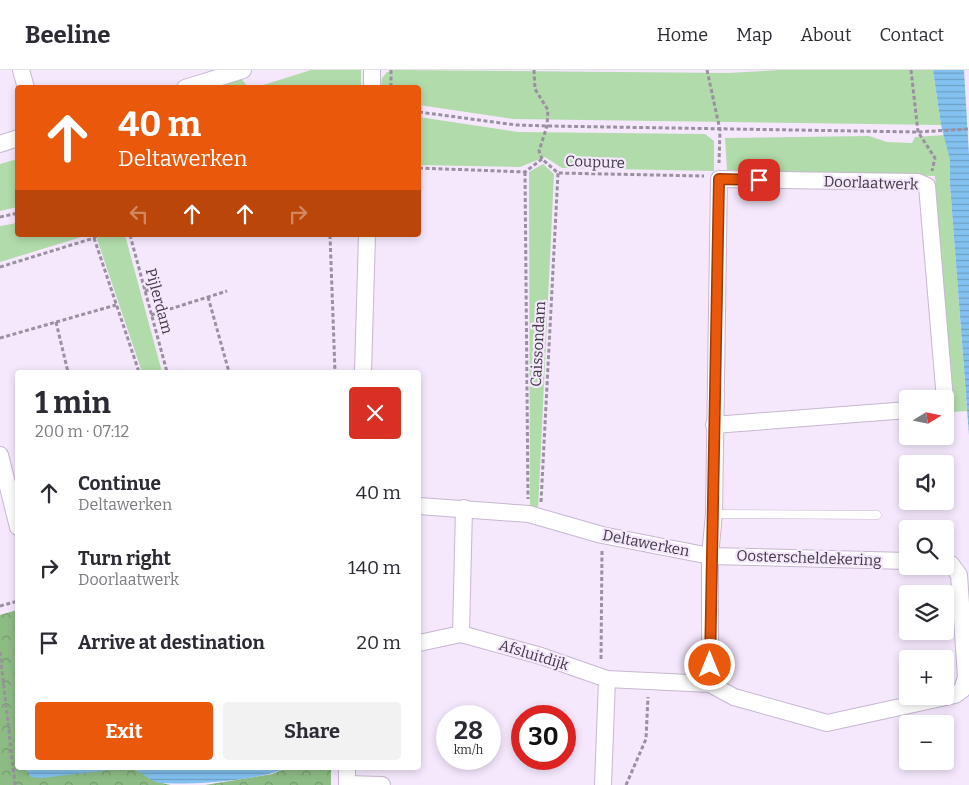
<!DOCTYPE html>
<html lang="en">
<head>
<meta charset="utf-8">
<style>
  body { margin:0; font-family:Bitter,serif; background:#f2f2f3; color:#2b2b33; height:100vh; display:flex; flex-direction:column; font-size:19px; white-space:nowrap }
  * { box-sizing:border-box; margin:0 }
  p { font-size:16px; color:#7c7c81 }
  .icon { flex:none; width:28px; height:28px; fill:none; stroke:currentColor; stroke-width:2; stroke-linecap:round; stroke-linejoin:round }
  .map { position:relative; flex:1; overflow:hidden }
  .details { position:absolute; left:15px; top:300px; width:406px; height:400px; display:flex; flex-direction:column; background:#fff; border-radius:5px; box-shadow:0 2px 8px #0003 }
  .details>* { flex:none }
  .banner { position:absolute; left:15px; top:15px; width:406px; height:152px; border-radius:5px; box-shadow:0 2px 8px #0003; background:#ea580c; color:#fff; overflow:hidden }
  .needle { width:32px; rotate:80deg }
  .controls { position:absolute; left:899px; top:320px; display:grid; gap:10px }
  .controls a { display:grid; place-items:center; width:55px; height:55px; border-radius:5px; background:#fff; box-shadow:0 2px 8px #0003; font-size:25px }
  .speed { position:absolute; left:436px; top:635px; display:flex; gap:10px; font-size:25px; font-weight:700; text-align:center }
  .speed>* { display:grid; place-content:center; width:65px; height:65px; border-radius:50%; background:#fff; box-shadow:0 2px 8px #0003; line-height:1 }
  .speed small { font-size:12px; font-weight:400 }
  .speed .limit { border:8px solid #d22; background:#fff; color:#111 }
  .pin { position:absolute; display:grid; place-items:center; width:42px; height:42px; color:#fff; margin:-21px; border-radius:10px; box-shadow:0 2px 8px #0006 }
  .me { position:absolute; width:55px; margin:-28px; rotate:0deg; stroke-linejoin:round; filter:drop-shadow(0 0 4px #0008) }
  .turn { display:flex; align-items:center; gap:18px; height:105px; padding:0 20px; font-size:22px }
  .turn .icon { width:65px; height:65px; stroke-width:2.5 }
  .turn b { display:block; font-size:35px; line-height:42px }
  .lanes { display:flex; align-items:center; height:48px; padding:0 20px; background:#0003; justify-content:center; gap:25px; direction:ltr }
  .lanes .off { opacity:.35 }
  .round { display:grid; place-items:center; flex:none; width:52px; height:52px; border-radius:5px; background:#f2f2f3 }
  .summary { display:flex; align-items:center; justify-content:space-between; height:85px; padding:0 20px }
  h1 { font-size:30px; font-weight:700; line-height:38px }
  .primary-button { display:flex; gap:10px; margin-top:auto; padding:10px 20px }
  .primary-button a { flex:1; height:58px; border-radius:5px; background:#ea580c; color:#fff; font-size:20px; font-weight:700; line-height:58px; text-align:center }
  .primary-button a+a { background:#f2f2f3; color:#2b2b33 }
  ul { padding:0; list-style:none }
  li { display:flex; align-items:center; gap:15px; height:75px; padding:0 20px }
  li div { flex:1 }
  li b { display:block; font-size:19px }
  li em { font-style:normal }
  header { display:flex; align-items:center; gap:30px; box-sizing:border-box; height:70px; padding:0 25px; background:#fff; border-bottom:1px solid #e1e1e2 }
  header strong { font-size:24px }
  nav { display:flex; gap:28px; margin-inline-start:auto; font-size:18px }
  .map>svg:first-child { display:block }
</style>
</head>
<body>
<header>
<strong>Beeline</strong>
<nav><a>Home</a><a>Map</a><a>About</a><a>Contact</a></nav>
</header>
<div class="map">
<svg width="969" height="715" viewBox="0 0 969 715">
  <defs>
    <pattern id="forest-crowns" width="20" height="18" patternUnits="userSpaceOnUse" patternTransform="scale(1.25)"><rect width="20" height="18" fill="#8cbb84"/><path d="M2 6a3 3 0 1 1 6 0M12 15a3 3 0 1 1 6 0" fill="none" stroke="#74996e"/></pattern>
    <pattern id="water-rules" width="6" height="5" patternUnits="userSpaceOnUse" patternTransform="scale(1.25)"><rect width="6" height="5" fill="#83c2f0"/><path d="M0 2.5h6" fill="none" stroke="#6d9fc4"/></pattern>
  </defs>
  <rect width="100%" height="100%" fill="#f5e8fd"/>
  <!-- green -->
  <g fill="#b1dbaa">
    <path d="M311,0H361V17H257Z"/>
    <path d="M395,0L728,3L780,0H933L941,55L513,49L419,35V18L381,17L382,8L387,2Z"/>
    <path d="M240,7L248,17L208,18Z"/>
    <path d="M419,47L518,62L705,64L714,71V101L562,98L545,87L520,97L419,95Z"/>
    <path d="M945,65L950,90V115L967,341L952,342L935,106L727,100L725,68L869,66L887,72L912,73L915,67Z"/>
    <path d="M17,89V137L0,141V94Z"/>
    <path d="M543,94L554,104L538,440L530,439L529,102Z"/>
    <path d="M17,153L18,165H88L0,192V156Z"/>
    <path d="M101,165H125L162,302H142L97,169Z"/>
  </g>
  <!-- forest -->
  <g fill="url(#forest-crowns)">
    <path d="M17,540L18,698H25L31,706L128,698C145,701 152,712 171,715H0V545Z"/>
    <path d="M287,698H331V715H205L272,704Z"/>
  </g>
  <!-- water -->
  <g fill="url(#water-rules)">
    <path d="M933,0H964L969,85V365L950,115V90L941,55Z"/>
    <path d="M25,698H287C257,711 191,715 159,713C147,710 142,700 128,698L41,708L31,707Z"/>
  </g>
  <g fill="none" stroke-linecap="round" stroke-linejoin="round">
    <!-- lane casing -->
    <g stroke="#c7b7d1" stroke-width="9">
      <path id="lane" d="M714,444L877,445"/>
    </g>
    <!-- street casing -->
    <g stroke="#c7b7d1" stroke-width="18">
      <g id="street">
        <path d="M21,0L26,18"/>
        <path d="M185,18L243,0"/>
        <path d="M372,18V0"/>
        <path d="M0,74L18,68"/>
        <path d="M363,302L367,165"/>
        <path d="M714,355L908,340"/>
        <path d="M0,385L18,457"/>
        <path d="M419,436L529,444L602,465L710,486L714,444L719,109L918,112L927,116L945,330"/>
        <path d="M461,564L464,438"/>
        <path d="M419,573L461,564L541,586L607,609L710,614L734,627L827,653L955,625L962,620L966,607L959,505L951,494L945,493"/>
        <path d="M710,614V486L908,491"/>
        <path d="M347,698V714L382,715"/>
        <path d="M603,715L607,609"/>
      </g>
    </g>
    <!-- path -->
    <g stroke="#9a90a0" stroke-width="3" stroke-dasharray="4 2.5" stroke-linecap="butt">
      <path d="M391,0V18"/>
      <path d="M534,0L535,19L548,40L547,56L539,81L542,89"/>
      <path d="M707,0L720,60L719,93"/>
      <path d="M911,0L918,62L935,88L932,101"/>
      <path d="M419,42L516,55L547,56L918,62L969,59"/>
      <path d="M419,98L525,102L542,89L558,103L704,106"/>
      <path d="M525,102L528,429"/>
      <path d="M0,147L18,143"/>
      <path d="M130,165L167,302"/>
      <path d="M330,165L335,302"/>
      <path d="M94,168L139,302"/>
      <path d="M0,197L94,168L98,165"/>
      <path d="M145,221L154,218"/>
      <path d="M208,227L229,302"/>
      <path d="M151,245L227,221"/>
      <path d="M56,252L68,302"/>
      <path d="M0,268L116,235"/>
      <path d="M541,432L558,103"/>
      <path d="M0,536L18,531"/>
      <path d="M0,582L15,715"/>
      <path d="M601,589L602,481"/>
      <path d="M626,715L646,669L648,627"/>
    </g>
    <!-- lane -->
    <use href="#lane" stroke="#fff" stroke-width="8"/>
    <!-- street -->
    <use href="#street" stroke="#fff" stroke-width="16"/>
  </g>
  <g fill="none" stroke-linecap="round" stroke-linejoin="round">
    <!-- route casing -->
    <g stroke="#983908" stroke-width="12">
      <path id="route" d="M710,595L719,109L759,110"/>
    </g>
    <!-- route -->
    <use href="#route" stroke="#ea580c" stroke-width="9"/>
  </g>
  <g text-anchor="middle" dominant-baseline="central" stroke-width="4.5" stroke-linejoin="round" paint-order="stroke">
    <!-- street labels -->
    <g font-size="15" fill="#3f3843" stroke="#f5e8fd">
      <text transform="translate(595 92) rotate(2)">Coupure</text>
      <text transform="translate(871 113) rotate(2)">Doorlaatwerk</text>
      <text transform="translate(159 231) rotate(75)">Pijlerdam</text>
      <text transform="translate(538 274) rotate(-87)">Caissondam</text>
      <text transform="translate(646 473) rotate(11)">Deltawerken</text>
      <text transform="translate(809 488) rotate(2)">Oosterscheldekering</text>
      <text transform="translate(534 585) rotate(17)">Afsluitdijk</text>
    </g>
  </g>
</svg>
<div class="controls">
<a><svg class="needle" viewBox="-14 -14 28 28"><path d="M0-13l5 13h-10z" fill="#e53935"/><path d="M0 13l5-13h-10z" fill="#7c7c81"/></svg></a>
<a><svg class="icon" aria-label="sound" viewBox="0 0 24 24"><path d="M4 9h4l5-4v14l-5-4H4zM17 9q2 3 0 6"/></svg></a>
<a><svg class="icon" aria-label="search" viewBox="0 0 24 24"><circle cx="10" cy="10" r="6"/><path d="M15 15l6 6"/></svg></a>
<a><svg class="icon" aria-label="layers" viewBox="0 0 24 24"><path d="M12 4l9 5-9 5-9-5zM3 14l9 5 9-5"/></svg></a>
<a>+</a>
<a>−</a>
</div>
<div class="speed"><div>28<small>km/h</small></div><div class="limit">30</div></div>
<div class="pin" style="left:759px;top:110px;background:#d93025"><svg class="icon" aria-label="arrive" viewBox="0 0 24 24"><path d="M6 21V4h12l-3 4 3 4H6"/></svg></div>
<svg class="me" style="left:710px;top:595px" viewBox="-20 -20 40 40"><circle r="17" fill="#ea580c" stroke="#fff" stroke-width="3"/><path d="M0-11L8 9 0 5-8 9z" fill="#fff"/></svg>
<div class="banner">
<div class="turn"><svg class="icon" aria-label="ahead" viewBox="0 0 24 24"><path d="M12 20V5M6 11l6-6 6 6"/></svg><div><b>40 m</b>Deltawerken</div></div>
<div class="lanes"><svg class="icon off" aria-label="left" viewBox="0 0 24 24"><path d="M17 20v-9H6M10 6l-5 5 5 5"/></svg><svg class="icon" aria-label="ahead" viewBox="0 0 24 24"><path d="M12 20V5M6 11l6-6 6 6"/></svg><svg class="icon" aria-label="ahead" viewBox="0 0 24 24"><path d="M12 20V5M6 11l6-6 6 6"/></svg><svg class="icon off" aria-label="right" viewBox="0 0 24 24"><path d="M7 20v-9h11M14 6l5 5-5 5"/></svg></div>
</div>
<section class="details">
<div class="summary"><div><h1>1 min</h1><p>200 m · 07:12</p></div><a class="round" style="background:#d93025;color:#fff"><svg class="icon" aria-label="close" viewBox="0 0 24 24"><path d="M6 6l12 12M18 6L6 18"/></svg></a></div>
<ul>
<li><svg class="icon" aria-label="ahead" viewBox="0 0 24 24"><path d="M12 20V5M6 11l6-6 6 6"/></svg><div><b>Continue</b><p>Deltawerken</p></div><em>40 m</em></li>
<li><svg class="icon" aria-label="right" viewBox="0 0 24 24"><path d="M7 20v-9h11M14 6l5 5-5 5"/></svg><div><b>Turn right</b><p>Doorlaatwerk</p></div><em>140 m</em></li>
<li><svg class="icon" aria-label="arrive" viewBox="0 0 24 24"><path d="M6 21V4h12l-3 4 3 4H6"/></svg><div><b>Arrive at destination</b></div><em>20 m</em></li>
</ul>
<div class="primary-button"><a>Exit</a><a>Share</a></div>
</section>
</div>
</body>
</html>
